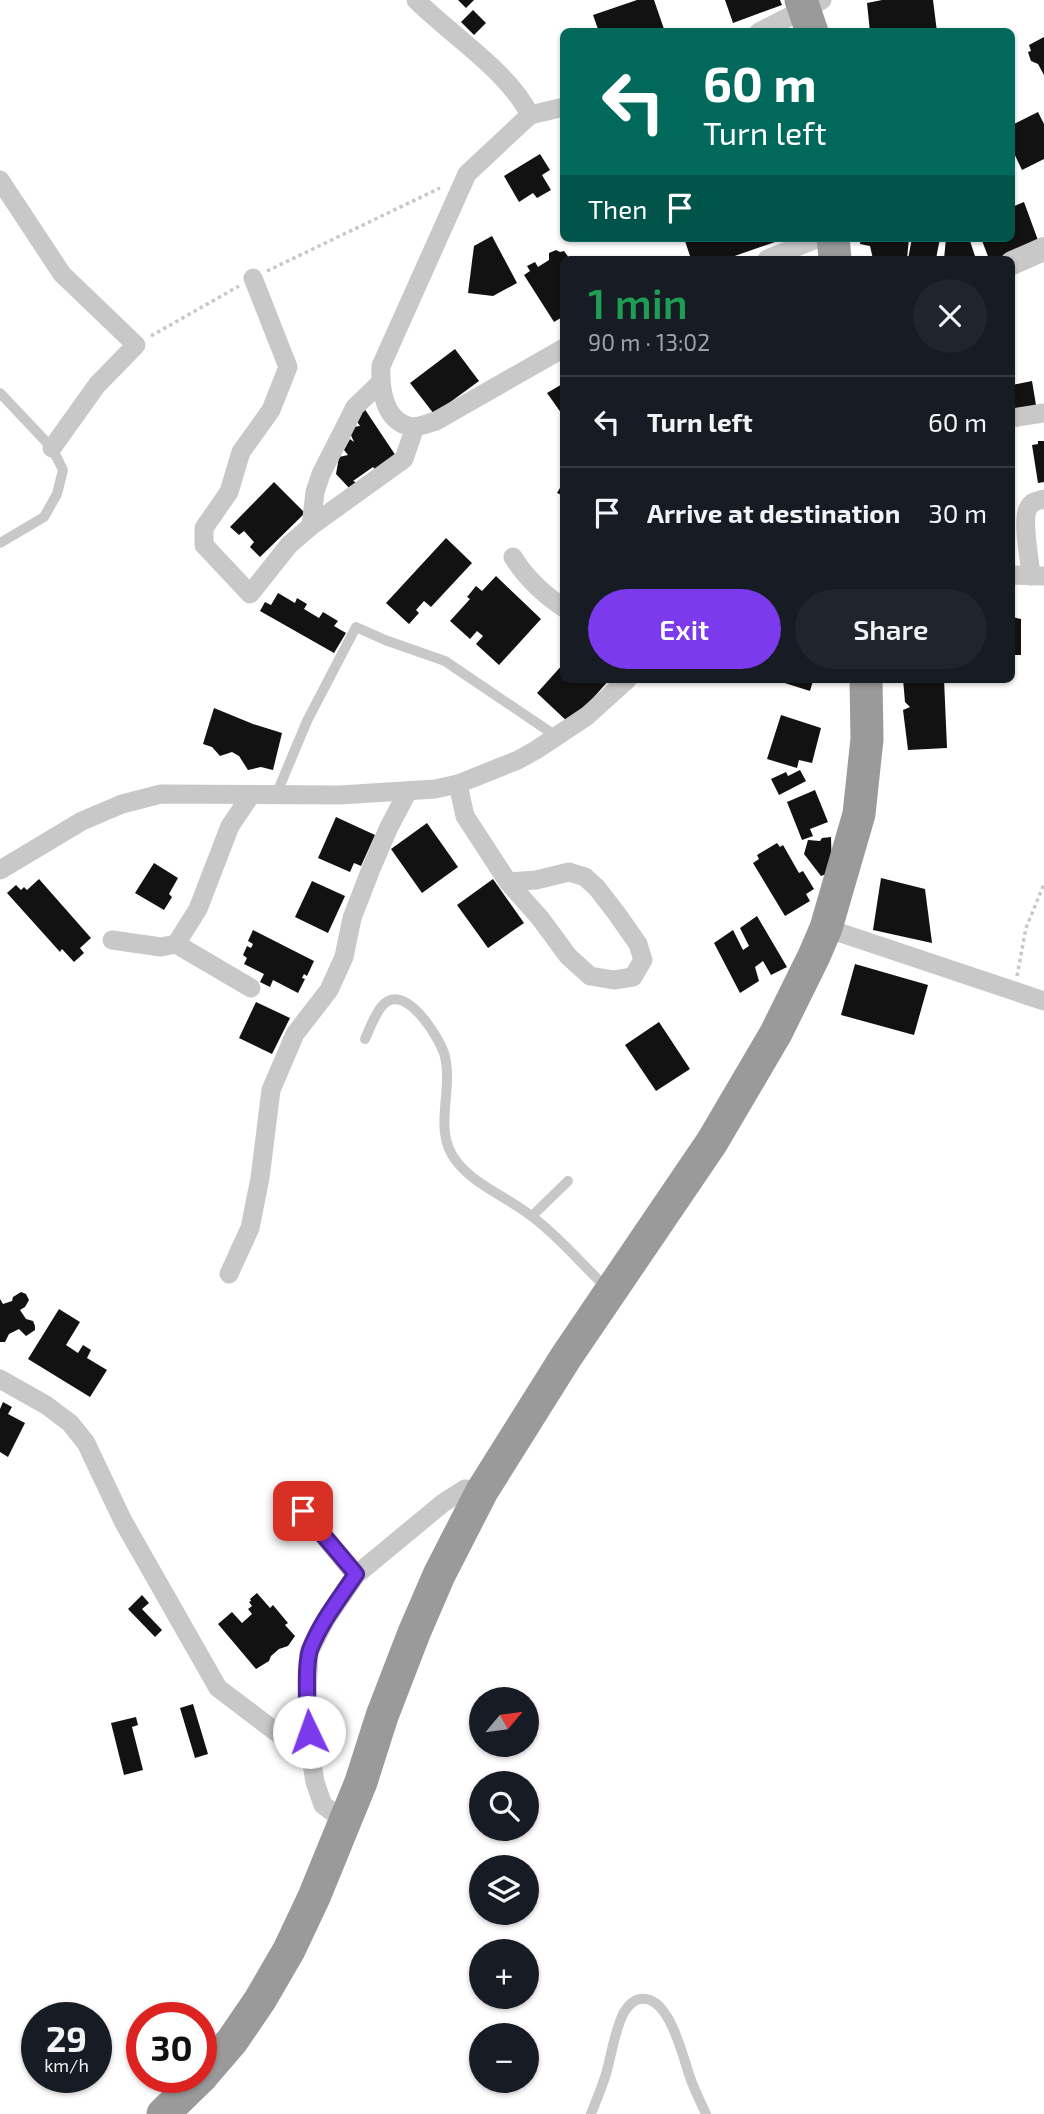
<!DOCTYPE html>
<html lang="en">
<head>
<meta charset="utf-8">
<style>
  body { margin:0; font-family:"Exo 2",sans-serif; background:#20242c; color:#f1f3f6; height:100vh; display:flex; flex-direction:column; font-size:26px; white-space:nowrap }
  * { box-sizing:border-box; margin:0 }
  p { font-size:23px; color:#9ea1a6 }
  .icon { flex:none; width:38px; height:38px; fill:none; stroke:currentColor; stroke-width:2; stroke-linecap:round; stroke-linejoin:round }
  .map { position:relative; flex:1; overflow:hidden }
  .side { position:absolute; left:560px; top:256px; width:455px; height:427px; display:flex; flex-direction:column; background:#171b24; border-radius:10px; box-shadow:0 2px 5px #0004 }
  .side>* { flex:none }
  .hud { position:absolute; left:560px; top:28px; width:455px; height:214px; border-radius:10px; box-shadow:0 2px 5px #0004; background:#00695c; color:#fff; overflow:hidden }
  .needle { width:46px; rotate:61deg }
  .tools { position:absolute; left:469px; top:1687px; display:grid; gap:14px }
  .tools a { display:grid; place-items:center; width:70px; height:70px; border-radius:50%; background:#171b24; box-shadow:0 2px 5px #0004; font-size:35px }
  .speed { position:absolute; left:21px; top:2002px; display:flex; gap:14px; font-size:35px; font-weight:700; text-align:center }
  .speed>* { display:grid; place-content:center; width:91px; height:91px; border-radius:50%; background:#171b24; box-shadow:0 2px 5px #0004; line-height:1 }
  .speed small { font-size:18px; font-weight:400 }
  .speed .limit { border:10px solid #d22; background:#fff; color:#111 }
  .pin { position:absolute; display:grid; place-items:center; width:60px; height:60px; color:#fff; margin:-30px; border-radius:14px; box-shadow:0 4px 10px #0006 }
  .me { position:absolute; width:77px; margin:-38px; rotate:357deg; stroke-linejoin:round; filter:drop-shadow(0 0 5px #0008) }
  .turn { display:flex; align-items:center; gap:24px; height:147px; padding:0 28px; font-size:32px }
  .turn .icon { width:91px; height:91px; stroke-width:2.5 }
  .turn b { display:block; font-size:49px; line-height:60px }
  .then { display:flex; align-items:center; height:66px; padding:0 28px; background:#0003; gap:14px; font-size:26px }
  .round { display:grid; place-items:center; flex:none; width:74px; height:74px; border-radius:37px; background:#20242c }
  .overview { display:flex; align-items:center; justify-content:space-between; height:119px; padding:0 28px }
  h1 { font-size:42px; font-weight:600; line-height:52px; color:#1e9e55 }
  .cta { display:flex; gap:14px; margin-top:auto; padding:14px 28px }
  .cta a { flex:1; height:80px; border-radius:42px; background:#7c3aed; color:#fff; font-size:28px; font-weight:600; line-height:80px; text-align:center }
  .cta a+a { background:#20242c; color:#f1f3f6 }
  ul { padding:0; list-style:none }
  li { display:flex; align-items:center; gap:21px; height:91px; padding:0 28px; border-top:2px solid #363941 }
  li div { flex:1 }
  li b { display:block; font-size:26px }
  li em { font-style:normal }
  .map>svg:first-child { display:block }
</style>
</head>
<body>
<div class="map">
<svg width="1044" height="2114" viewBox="0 0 1044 2114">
  <rect width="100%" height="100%" fill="#fff"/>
  <!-- building -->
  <g fill="#121212">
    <path d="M458,0H474L466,8Z"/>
    <path d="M637,0H654L665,32H599L593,15Z"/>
    <path d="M725,0H780L782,5L733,23Z"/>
    <path d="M882,0H933L937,32H870L867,3Z"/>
    <path d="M473,10L486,23L474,35L461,22Z"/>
    <path d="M1044,37V75L1038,64L1031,61L1028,52L1031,51L1029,45Z"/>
    <path d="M1038,112L1044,124V159L1022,170L1012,149V125Z"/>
    <path d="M540,154L550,170L542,175L551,190L537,198L533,193L519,202L504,176Z"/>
    <path d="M1024,202L1039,243L995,259H989L981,238H1012V207Z"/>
    <path d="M492,236L517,283L493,296L468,293L474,246Z"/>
    <path d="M684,238H780L781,240L726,259H691Z"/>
    <path d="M861,238H909L907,259H873L870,246L860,244Z"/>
    <path d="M912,238H940L936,259H908Z"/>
    <path d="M946,238H969L976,259H944Z"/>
    <path d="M556,250L560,252L564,251L570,259H564V316L554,322L524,275L530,271L527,266L535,262L538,267L549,260V253Z"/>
    <path d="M455,349L479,381L434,414L410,383Z"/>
    <path d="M1032,381L1037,411L1012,415V385Z"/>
    <path d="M564,383V417L547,393Z"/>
    <path d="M364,408L396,456L378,473L373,467L353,481L358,483L351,490L336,474L339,457L348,455L344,450L350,439L354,442L350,433L352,427L360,426L353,416Z"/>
    <path d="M1038,441H1044V482L1038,483L1032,445L1038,444Z"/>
    <path d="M564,481V496L557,493Z"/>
    <path d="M274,482L305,513L260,557L250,547L254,542L244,531L239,535L230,527Z"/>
    <path d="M446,538L472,563L431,607L424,601L416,610L419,613L409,624L386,603Z"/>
    <path d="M496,576L541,619L499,665L476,644L483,636L477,631L470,639L450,621L470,599L467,597L476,586L482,591Z"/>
    <path d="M278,593L295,603L297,598L307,604L304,609L319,618L323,612L338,621L334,626L346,633L334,653L260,611L265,602L271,605Z"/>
    <path d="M1012,617L1021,619V655H1012Z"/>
    <path d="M564,663V679H610L570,724L537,693Z"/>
    <path d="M772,679H818V682L813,681L810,691Z"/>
    <path d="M903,679H944L947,748L908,750L903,710L910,707L905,702Z"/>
    <path d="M214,708L253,724L282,733L273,770L261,767L248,770L239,756L232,752L220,756L212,747L203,744Z"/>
    <path d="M781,715L821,728L812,763L799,760L797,768L767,759Z"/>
    <path d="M800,770L806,781L779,795L771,779L786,772L788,776Z"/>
    <path d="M815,790L828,822L810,829L813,836L802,840L787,802Z"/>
    <path d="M336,817L375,835L361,866L354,863L350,872L318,858Z"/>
    <path d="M427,823L458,867L422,893L391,849Z"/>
    <path d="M831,837L832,872L821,876L804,854L808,840L820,841L822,838Z"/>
    <path d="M777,843L780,847L783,845L799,873L803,871L814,889L806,894L810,901L785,916L753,863L759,859L757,855Z"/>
    <path d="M154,863L178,878L169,894L172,897L164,910L135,893Z"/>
    <path d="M881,878L925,889L932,943L873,930Z"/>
    <path d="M39,879L91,938L80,948L84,953L74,962L62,949L60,952L7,893L16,885L21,890L24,887L27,890Z"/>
    <path d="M493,879L524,923L488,948L457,905Z"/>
    <path d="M312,881L345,896L328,933L295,917Z"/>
    <path d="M757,916L787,967L771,975L763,961L755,967L759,981L740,993L714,943L733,930L743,950L749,946L740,928Z"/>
    <path d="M253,930L314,961L307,976L304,974L302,978L305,979L298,993L273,980L270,987L260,982L264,974L244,964L247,958L243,955L247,946L251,948L253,944L248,941Z"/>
    <path d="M855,964L928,985L914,1035L841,1015Z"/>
    <path d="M256,1002L290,1018L272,1054L239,1038Z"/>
    <path d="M659,1022L690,1069L656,1091L625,1045Z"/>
    <path d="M21,1292L26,1294L29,1300L25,1307L20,1310L26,1319L33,1321L35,1326V1330L26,1336L19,1329L9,1334L5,1342H0V1299L3,1304L12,1301L13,1297Z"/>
    <path d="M59,1309L80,1322L66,1345L78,1353L83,1345L91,1350L87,1358L107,1370L90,1397L28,1359Z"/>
    <path d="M3,1402L12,1407L8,1414L25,1423L8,1457L0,1452V1409Z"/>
    <path d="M257,1593L270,1608L273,1605L288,1623L285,1625L295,1636L288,1646L279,1649L271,1656L269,1661L256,1669L218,1624L232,1612L242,1623L252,1614L248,1609L252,1606L249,1602L251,1601L250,1599Z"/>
    <path d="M142,1595L149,1603L142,1609L162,1630L155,1637L128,1609Z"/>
    <path d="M193,1704L208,1754L195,1758L180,1708Z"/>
    <path d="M136,1717L138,1725L132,1727L143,1770L124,1775L111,1723Z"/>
  </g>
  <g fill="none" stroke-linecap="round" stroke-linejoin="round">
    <!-- path -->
    <g stroke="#c8c8c8" stroke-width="3.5" stroke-dasharray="3.5 3.5" stroke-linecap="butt">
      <path d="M267,271L440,188"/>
      <path d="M151,336L239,286"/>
      <path d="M1017,976L1026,928L1044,884"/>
    </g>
    <!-- service -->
    <g stroke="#c8c8c8" stroke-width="10">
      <path d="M0,393L52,448L63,470L57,494L44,517L0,543"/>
      <path d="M276,795L307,721L356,627L385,640L445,661L556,736"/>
      <path d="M365,1039C370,1028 375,1014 382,1006C404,980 438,1036 444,1053C455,1089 431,1131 457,1162C475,1185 507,1197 530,1215C559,1236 581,1264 607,1288"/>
      <path d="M532,1216L568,1181"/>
      <path d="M591,2114C596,2101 602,2087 606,2074C612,2053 614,2032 624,2012C628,2006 633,2000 640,1999C670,1994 683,2059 691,2080C695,2091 701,2103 706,2114"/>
    </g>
    <!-- minor -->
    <g stroke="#c8c8c8" stroke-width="19">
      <path d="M416,0C451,35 508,71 530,115L564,107"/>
      <path d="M759,32L822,0"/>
      <path d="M530,115L467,174L381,366C380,389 384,423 413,427C420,427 429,423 436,421L564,348"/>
      <path d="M0,180L62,274L136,345L97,385L52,448"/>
      <path d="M767,259L819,238"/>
      <path d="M253,278L288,367L271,410L241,452L229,492L204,528V545L250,594L289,545L311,526"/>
      <path d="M380,383L355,407L321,474L315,492L311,526L404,459L415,427"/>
      <path d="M1012,418L1044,413"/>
      <path d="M513,557C526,578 543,594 564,608"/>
      <path d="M1012,575L1043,576"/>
      <path d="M1031,576C1030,561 1021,517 1029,507C1032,501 1038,501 1044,499"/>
      <path d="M458,784L465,816L508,882L540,918L568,956L590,976L614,980L633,977L643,960L638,944L617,914L597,888L585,877L569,872L536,880L508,882"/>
      <path d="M0,870L82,821L122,804L161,794L340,795L435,789L458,784L518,760L536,750L587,716L628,679"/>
      <path d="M826,928L1044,1001"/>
      <path d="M112,940L161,947L176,944L198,909L230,826L251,795"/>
      <path d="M176,944L251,988"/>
      <path d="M229,1274L250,1228L260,1178L271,1090L295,1034L329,990L344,957L352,918L371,869L389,827L408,791"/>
      <path d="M0,1379L46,1405L70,1423L86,1443L123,1521L218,1688L292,1744L310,1751L315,1782L323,1805L345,1821"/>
      <path d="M290,1495L356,1575"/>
      <path d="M310,1751L307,1694L309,1652L326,1619L356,1575L443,1503L465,1489L482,1491"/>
    </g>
    <!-- tertiary -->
    <path stroke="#c8c8c8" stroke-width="24" d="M1012,263L1044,249"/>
    <!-- trunk -->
    <g stroke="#9a9a9a" stroke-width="33">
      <path d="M801,0L812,32"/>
      <path d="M833,238L835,259"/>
      <path d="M201,2077L232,2041L260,2000L289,1950L314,1897L361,1782L382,1716L414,1633L439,1575L482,1491L566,1357L712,1142L776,1033L814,956L826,928L859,814L867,739L866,679"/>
      <path d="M163,2114L201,2077"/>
    </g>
  </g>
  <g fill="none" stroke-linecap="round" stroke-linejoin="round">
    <!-- route casing -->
    <g stroke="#51269a" stroke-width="18">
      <path id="route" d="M303,1511L356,1574C340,1598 320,1623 310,1650C304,1669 308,1711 309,1732"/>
    </g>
    <!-- route -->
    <use href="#route" stroke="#7c3aed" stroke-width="12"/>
  </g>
</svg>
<div class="tools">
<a><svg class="needle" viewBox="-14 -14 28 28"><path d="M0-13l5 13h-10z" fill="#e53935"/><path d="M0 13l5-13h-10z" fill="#9ea1a6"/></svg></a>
<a><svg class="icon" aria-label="search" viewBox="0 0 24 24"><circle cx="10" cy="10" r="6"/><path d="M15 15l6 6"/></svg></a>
<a><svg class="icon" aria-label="layers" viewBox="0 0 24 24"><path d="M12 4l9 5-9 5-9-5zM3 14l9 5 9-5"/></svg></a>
<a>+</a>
<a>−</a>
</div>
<div class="speed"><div>29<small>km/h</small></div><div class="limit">30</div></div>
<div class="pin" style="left:303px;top:1511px;background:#d93025"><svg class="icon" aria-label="arrive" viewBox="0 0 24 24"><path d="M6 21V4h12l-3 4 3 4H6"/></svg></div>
<svg class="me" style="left:309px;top:1732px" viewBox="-20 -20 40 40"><circle r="19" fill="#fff"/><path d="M0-13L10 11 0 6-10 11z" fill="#7c3aed"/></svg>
<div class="hud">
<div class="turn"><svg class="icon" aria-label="left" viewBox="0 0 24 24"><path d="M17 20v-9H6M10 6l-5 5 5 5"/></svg><div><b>60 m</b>Turn left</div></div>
<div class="then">Then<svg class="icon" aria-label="arrive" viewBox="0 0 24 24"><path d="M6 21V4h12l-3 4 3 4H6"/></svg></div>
</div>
<section class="side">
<div class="overview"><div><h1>1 min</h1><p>90 m · 13:02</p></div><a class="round"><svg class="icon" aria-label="close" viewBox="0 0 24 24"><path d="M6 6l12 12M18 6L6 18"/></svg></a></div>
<ul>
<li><svg class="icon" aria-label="left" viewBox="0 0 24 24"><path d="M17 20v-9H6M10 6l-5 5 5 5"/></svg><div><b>Turn left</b></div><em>60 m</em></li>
<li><svg class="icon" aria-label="arrive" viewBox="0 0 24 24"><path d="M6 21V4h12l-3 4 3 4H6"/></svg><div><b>Arrive at destination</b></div><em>30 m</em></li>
</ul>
<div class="cta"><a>Exit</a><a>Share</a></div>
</section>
</div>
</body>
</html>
